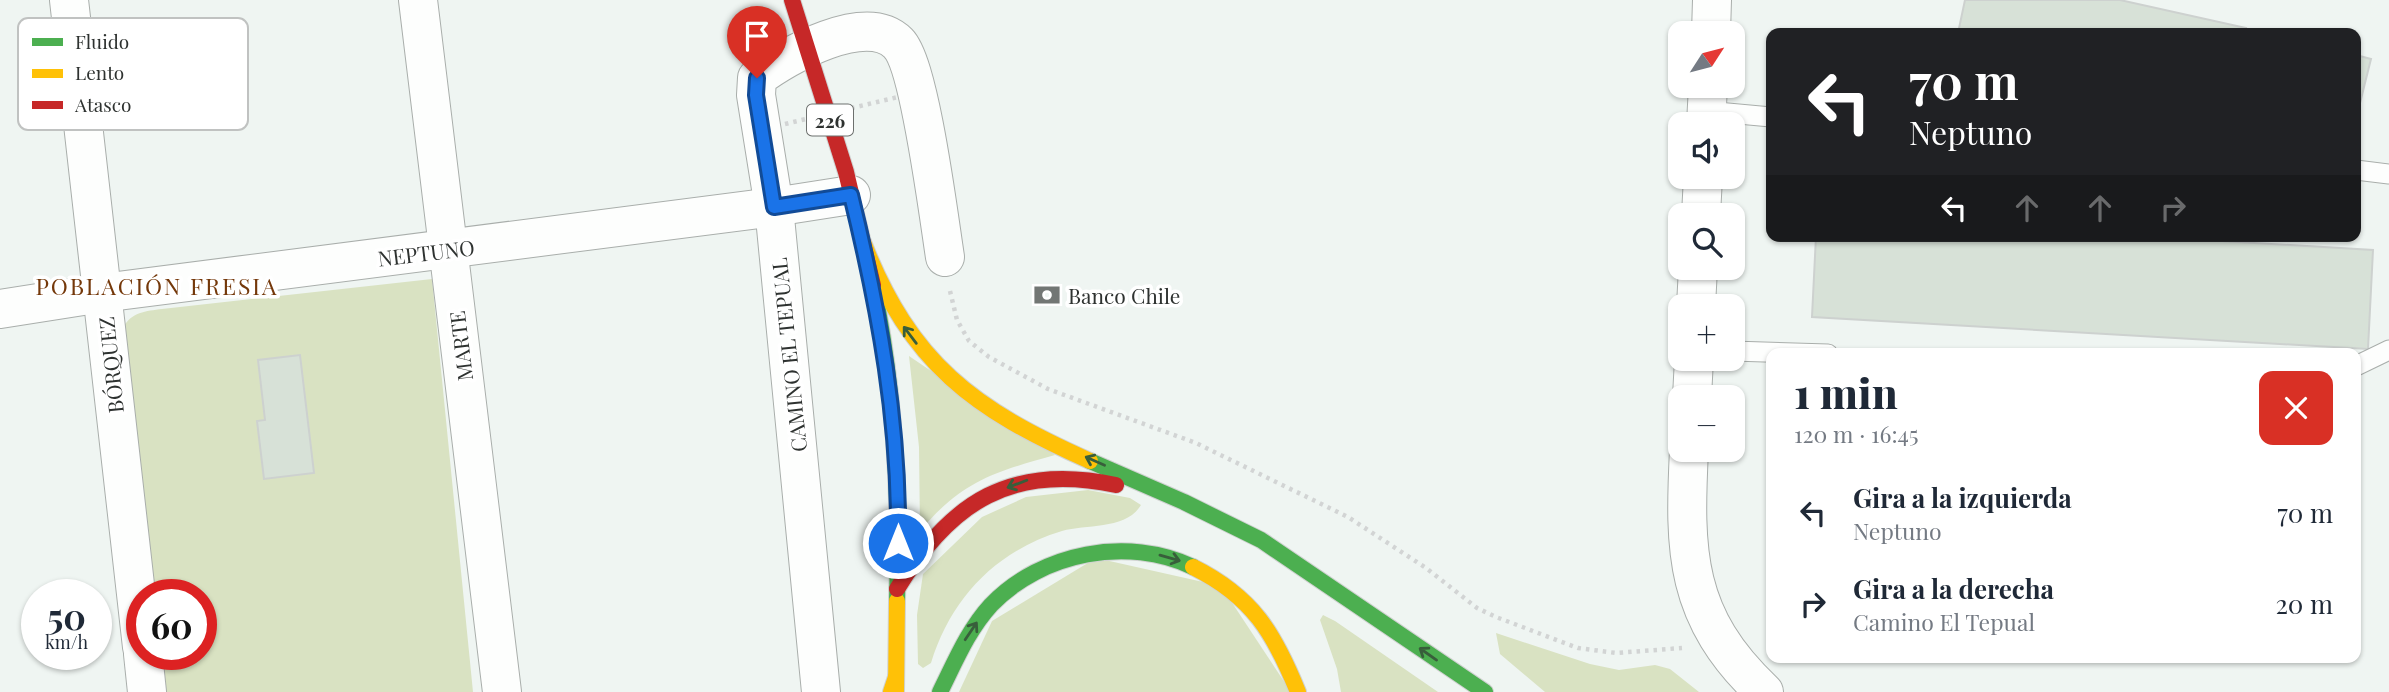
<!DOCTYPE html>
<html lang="es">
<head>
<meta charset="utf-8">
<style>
  body { margin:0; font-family:"Playfair Display",serif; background:#f6f6f7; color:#1f2937; height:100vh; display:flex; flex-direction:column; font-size:26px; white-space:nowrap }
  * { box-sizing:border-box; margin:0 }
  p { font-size:23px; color:#747a83 }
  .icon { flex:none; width:38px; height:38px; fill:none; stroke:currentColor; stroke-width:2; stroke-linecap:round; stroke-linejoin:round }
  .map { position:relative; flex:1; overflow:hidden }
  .sheet { position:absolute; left:1766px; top:348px; width:595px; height:315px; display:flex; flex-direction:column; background:#fff; border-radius:14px; box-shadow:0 2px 5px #0004 }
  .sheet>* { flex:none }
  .guide { position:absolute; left:1766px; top:28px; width:595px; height:214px; border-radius:14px; box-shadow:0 2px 5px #0004; background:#202124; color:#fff; overflow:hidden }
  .needle { width:46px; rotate:54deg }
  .fabs { position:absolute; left:1668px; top:21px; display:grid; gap:14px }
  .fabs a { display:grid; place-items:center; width:77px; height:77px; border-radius:14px; background:#fff; box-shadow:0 2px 5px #0004; font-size:35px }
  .speed { position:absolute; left:21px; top:579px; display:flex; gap:14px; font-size:35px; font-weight:700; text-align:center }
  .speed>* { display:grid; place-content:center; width:91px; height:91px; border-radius:50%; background:#fff; box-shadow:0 2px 5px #0004; line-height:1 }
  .speed small { font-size:18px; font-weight:400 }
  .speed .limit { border:10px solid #d22; background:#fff; color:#111 }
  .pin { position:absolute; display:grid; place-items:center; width:60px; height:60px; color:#fff; margin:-72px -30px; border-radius:50% 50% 50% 0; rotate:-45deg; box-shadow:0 0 7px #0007 }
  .pin .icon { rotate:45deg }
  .me { position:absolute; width:77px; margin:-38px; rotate:0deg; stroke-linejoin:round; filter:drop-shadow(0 0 5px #0008) }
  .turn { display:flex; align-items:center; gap:24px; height:147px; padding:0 28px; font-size:32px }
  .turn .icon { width:91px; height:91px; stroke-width:2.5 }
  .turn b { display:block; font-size:49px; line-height:60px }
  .lanes { display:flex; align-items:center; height:66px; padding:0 28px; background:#0003; justify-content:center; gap:35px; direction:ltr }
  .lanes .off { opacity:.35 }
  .round { display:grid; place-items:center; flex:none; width:74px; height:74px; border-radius:14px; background:#f6f6f7 }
  .headline { display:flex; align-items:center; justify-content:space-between; height:119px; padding:0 28px }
  h1 { font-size:42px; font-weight:800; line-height:52px }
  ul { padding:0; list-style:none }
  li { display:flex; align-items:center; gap:21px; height:91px; padding:0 28px }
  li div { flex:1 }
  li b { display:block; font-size:26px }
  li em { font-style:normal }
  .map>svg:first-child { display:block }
</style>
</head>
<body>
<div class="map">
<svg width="2389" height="692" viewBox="0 0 2389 692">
  <rect width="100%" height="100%" fill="#eff5f2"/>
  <!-- green -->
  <g fill="#d9e2c2">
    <path d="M432,279L473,692H163L158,655L201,654V595H151L123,328C131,312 146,311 162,309Z"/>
    <path d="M909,356L1055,455C994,472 962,481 920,531L919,447Z"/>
    <path d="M1088,490L1130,498L1141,505C1126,530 1087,524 1062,531C996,551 951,598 931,663L923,668L918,664L917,615L923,574L982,517L1026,497Z"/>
    <path d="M1096,558L1221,586L1291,692H959L992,621Z"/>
    <path d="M1323,615L1335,621L1438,692H1341L1337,669L1320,620Z"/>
    <path d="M1496,633L1590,664L1619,670L1655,665L1670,669L1699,692H1545L1500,654Z"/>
  </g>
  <!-- building -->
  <g fill="#d7e1d7" stroke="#cdd1cf" stroke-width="2">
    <path d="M1965,0H2120L2246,28L2245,33H1958Z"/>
    <path d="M2356,55L2371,59L2360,103L2356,102Z"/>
    <path d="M1816,236H2137L2373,250L2368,349L1812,317Z"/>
    <path d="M300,355L314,473L264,479L257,421L265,420L258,360Z"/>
    <path d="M1771,410V525L1768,524Z"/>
  </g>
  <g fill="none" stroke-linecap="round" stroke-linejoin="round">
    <!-- lane casing -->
    <g stroke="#a9aeab" stroke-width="21">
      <g id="lane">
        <path d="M1706,111L1771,117"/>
        <path d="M2356,170L2389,174"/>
        <path d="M1732,351L1828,354"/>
        <path d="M2356,366L2389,350"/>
      </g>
    </g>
    <!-- street casing -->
    <g stroke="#a9aeab" stroke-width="40">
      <g id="street">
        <path d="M69,0L142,647"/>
        <path d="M418,0L502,692"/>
        <path d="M1711,33L1712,0"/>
        <path d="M1706,124L1708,86"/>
        <path d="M1701,215L1703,177"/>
        <path d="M1696,306L1698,268"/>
        <path d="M0,309L102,293L774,207L851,195"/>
        <path d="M1692,397L1694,359"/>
        <path d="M1689,450C1684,551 1684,617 1764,692"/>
        <path d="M143,654L147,692"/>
        <path d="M821,692L774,207L756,95L757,78C787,55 866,11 898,43C920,65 939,219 945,257"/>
      </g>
    </g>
    <!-- fast casing -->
    <g stroke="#d0d2d1" stroke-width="18">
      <g id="fast">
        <path d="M873,285C895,389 900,495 897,601"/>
        <path d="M1090,461L1184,502L1261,540L1485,692"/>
        <path d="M940,692C955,662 968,630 991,605C1042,552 1128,536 1193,567"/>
      </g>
    </g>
    <!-- slow casing -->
    <g stroke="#d0d2d1" stroke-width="18">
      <g id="slow">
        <path d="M863,242C911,364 973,409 1090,461"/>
        <path d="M1193,567C1253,597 1274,633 1298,692"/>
        <path d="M891,692L896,677"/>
        <path d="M896,692L897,601"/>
      </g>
    </g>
    <!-- jam casing -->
    <g stroke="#d0d2d1" stroke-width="18">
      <g id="jam">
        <path d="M792,0L846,172L873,285"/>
        <path d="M897,589C951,501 1012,463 1116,485"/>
      </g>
    </g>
    <!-- path -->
    <path stroke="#d2d4d4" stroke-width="4.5" stroke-dasharray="3.5 5" stroke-linecap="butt" d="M950,291L957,320L969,341L989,357L1048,389L1196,443L1348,517L1426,568L1477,608L1496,617L1578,648L1616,653L1682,648"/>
    <!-- lane -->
    <use href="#lane" stroke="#fdfefd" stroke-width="19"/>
    <!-- street -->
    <use href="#street" stroke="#fdfefd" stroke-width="38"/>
    <!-- fast -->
    <use href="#fast" stroke="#4caf50" stroke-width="16"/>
    <!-- slow -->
    <use href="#slow" stroke="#ffc107" stroke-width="16"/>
    <!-- jam -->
    <use href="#jam" stroke="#c62828" stroke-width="16"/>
    <!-- path-bridge -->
    <path stroke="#d2d4d4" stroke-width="4.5" stroke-dasharray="3.5 5" stroke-linecap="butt" d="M785,124L898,97"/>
  </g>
  <!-- one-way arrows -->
  <defs><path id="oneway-shaft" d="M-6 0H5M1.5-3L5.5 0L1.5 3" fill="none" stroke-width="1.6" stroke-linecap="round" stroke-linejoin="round" transform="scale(1.75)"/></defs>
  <g stroke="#385e3b">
    <use href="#oneway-shaft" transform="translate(910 335) rotate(-127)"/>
    <use href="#oneway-shaft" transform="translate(1095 461) rotate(-156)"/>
    <use href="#oneway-shaft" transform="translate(1017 484) rotate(159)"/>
    <use href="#oneway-shaft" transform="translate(1170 558) rotate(16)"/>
    <use href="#oneway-shaft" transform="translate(971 631) rotate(-56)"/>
    <use href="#oneway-shaft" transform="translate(1428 654) rotate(-145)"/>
  </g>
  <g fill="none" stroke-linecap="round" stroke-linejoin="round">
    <!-- route casing -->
    <g stroke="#114b97" stroke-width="18">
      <path id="route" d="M757,78L756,95L774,207L851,195C879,310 900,424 898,543"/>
    </g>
    <!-- route -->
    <use href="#route" stroke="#1a73e8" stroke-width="12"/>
  </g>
  <!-- icons -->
  <defs>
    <g id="bank-bare" transform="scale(2.1)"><path d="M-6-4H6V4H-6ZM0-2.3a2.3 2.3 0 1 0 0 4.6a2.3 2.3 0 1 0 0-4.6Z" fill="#727674" stroke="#fff" stroke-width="2.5" paint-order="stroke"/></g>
  </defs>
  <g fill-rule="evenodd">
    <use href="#bank-bare" x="1047" y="295"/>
  </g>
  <g text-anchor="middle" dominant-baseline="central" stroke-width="7" stroke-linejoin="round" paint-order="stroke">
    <!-- shield labels -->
    <rect fill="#fff" stroke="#6d706e" stroke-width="2" x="807" y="104.5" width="46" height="31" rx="5"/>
    <g font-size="19" font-weight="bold" fill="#2e3230">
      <text x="830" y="120">226</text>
    </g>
    <!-- street labels -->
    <g font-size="21" fill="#2e3230" stroke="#fff">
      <text transform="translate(426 252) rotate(-7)">NEPTUNO</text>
      <text transform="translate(460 346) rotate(-97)">MARTE</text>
      <text transform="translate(788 355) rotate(-96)">CAMINO EL TEPUAL</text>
      <text transform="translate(110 365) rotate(-96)">BÓRQUEZ</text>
    </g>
    <!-- poi labels -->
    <g font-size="21" fill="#2e3230" stroke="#fff" text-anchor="start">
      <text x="1068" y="295">Banco Chile</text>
    </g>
    <!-- neighbourhood labels -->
    <g font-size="23" letter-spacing="2" fill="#74380a" stroke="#fff">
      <text x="157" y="285">POBLACIÓN FRESIA</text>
    </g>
  </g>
  <!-- legend -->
  <rect x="18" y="18" width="230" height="112" rx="10" fill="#fff" stroke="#c0c2c1" stroke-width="2"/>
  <rect x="32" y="38" width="31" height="8" fill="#4caf50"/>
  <rect x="32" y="69" width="31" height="9" fill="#ffc107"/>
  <rect x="32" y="101" width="31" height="8" fill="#c62828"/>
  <g font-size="19" fill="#2e3230">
    <text x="75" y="49">Fluido</text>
    <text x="75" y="80">Lento</text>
    <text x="75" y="112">Atasco</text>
  </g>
</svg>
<div class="fabs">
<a><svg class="needle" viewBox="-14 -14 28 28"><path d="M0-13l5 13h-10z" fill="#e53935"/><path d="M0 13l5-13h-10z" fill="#747a83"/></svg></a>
<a><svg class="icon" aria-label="sound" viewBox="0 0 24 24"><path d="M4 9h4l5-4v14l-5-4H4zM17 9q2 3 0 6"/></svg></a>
<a><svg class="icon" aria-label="search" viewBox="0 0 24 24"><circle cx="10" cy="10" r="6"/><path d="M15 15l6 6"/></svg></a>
<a>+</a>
<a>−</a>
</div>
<div class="speed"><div>50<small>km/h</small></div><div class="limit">60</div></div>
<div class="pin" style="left:757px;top:78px;background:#d93025"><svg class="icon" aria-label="arrive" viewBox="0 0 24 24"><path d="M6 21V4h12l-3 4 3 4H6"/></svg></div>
<svg class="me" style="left:898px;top:543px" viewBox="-20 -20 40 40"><circle r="17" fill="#1a73e8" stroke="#fff" stroke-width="3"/><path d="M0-11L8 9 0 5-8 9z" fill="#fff"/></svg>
<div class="guide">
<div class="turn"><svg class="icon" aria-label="left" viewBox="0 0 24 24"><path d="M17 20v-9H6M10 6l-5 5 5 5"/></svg><div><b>70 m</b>Neptuno</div></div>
<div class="lanes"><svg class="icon" aria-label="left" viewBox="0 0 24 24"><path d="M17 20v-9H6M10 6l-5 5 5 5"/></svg><svg class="icon off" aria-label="ahead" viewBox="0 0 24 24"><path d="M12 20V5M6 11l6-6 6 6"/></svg><svg class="icon off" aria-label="ahead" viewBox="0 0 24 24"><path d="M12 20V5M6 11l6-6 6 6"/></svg><svg class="icon off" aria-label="right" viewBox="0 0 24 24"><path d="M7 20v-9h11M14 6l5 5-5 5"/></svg></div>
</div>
<section class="sheet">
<div class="headline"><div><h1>1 min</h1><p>120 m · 16:45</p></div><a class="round" style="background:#d93025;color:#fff"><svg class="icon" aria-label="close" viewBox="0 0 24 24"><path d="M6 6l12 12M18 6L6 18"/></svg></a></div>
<ul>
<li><svg class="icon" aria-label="left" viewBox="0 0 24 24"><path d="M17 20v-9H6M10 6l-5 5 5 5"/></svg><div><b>Gira a la izquierda</b><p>Neptuno</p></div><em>70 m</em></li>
<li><svg class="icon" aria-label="right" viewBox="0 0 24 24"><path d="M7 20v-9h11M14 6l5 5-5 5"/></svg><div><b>Gira a la derecha</b><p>Camino El Tepual</p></div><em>20 m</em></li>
</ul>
</section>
</div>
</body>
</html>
